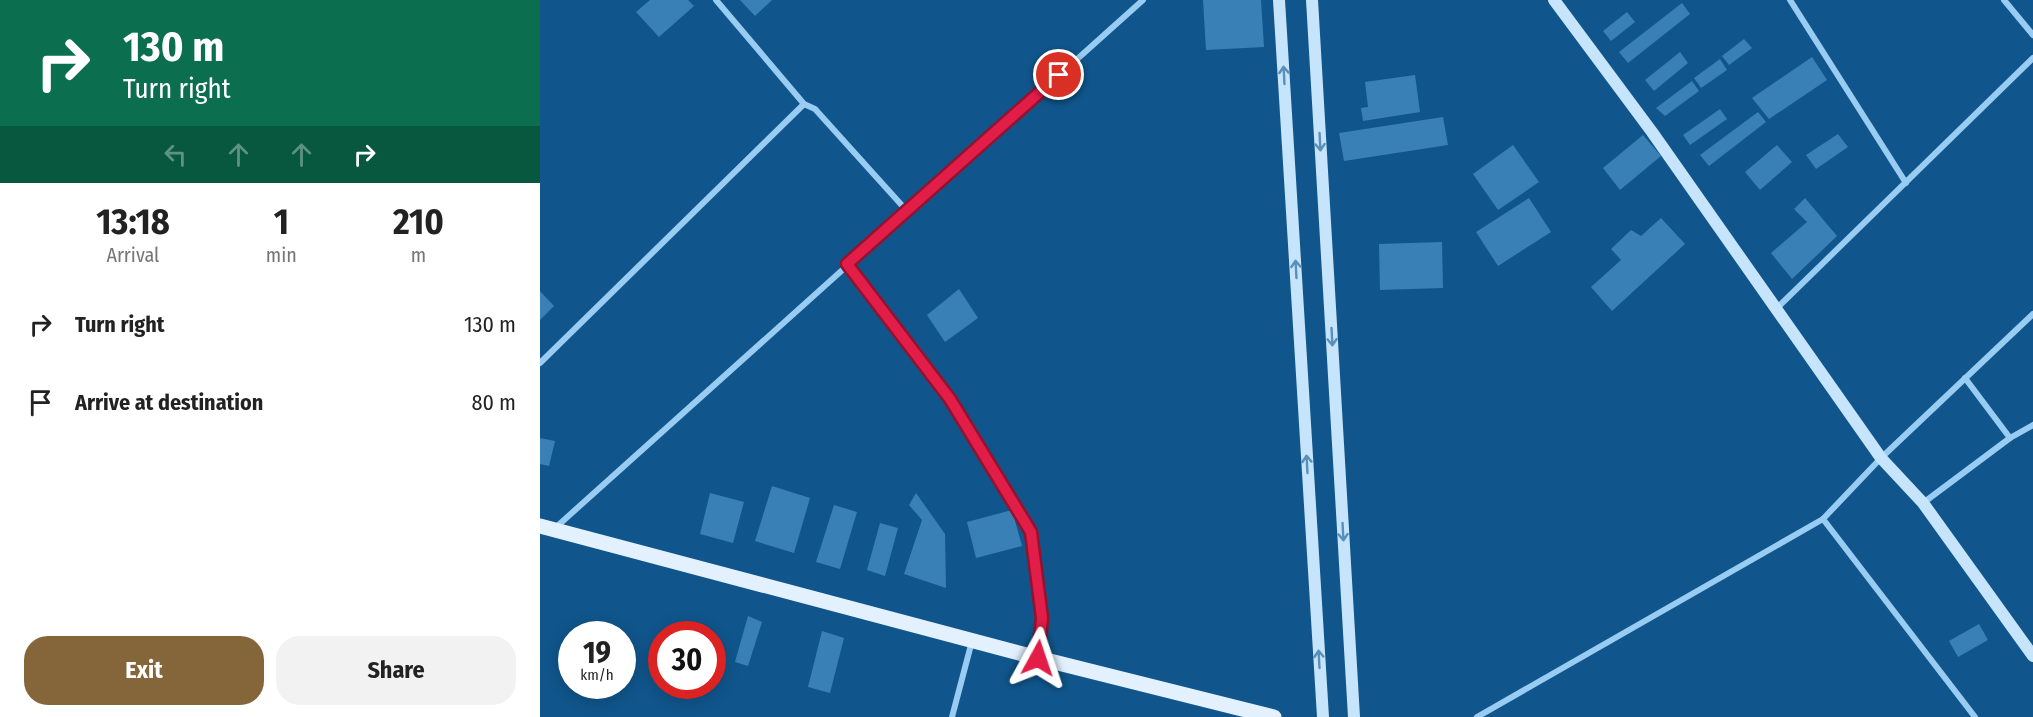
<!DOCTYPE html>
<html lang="en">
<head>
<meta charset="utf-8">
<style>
  body { margin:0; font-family:"Fira Sans Condensed",sans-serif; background:#f2f2f2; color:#222; height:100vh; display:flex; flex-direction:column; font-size:22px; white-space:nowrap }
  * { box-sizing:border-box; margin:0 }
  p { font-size:20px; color:#767676 }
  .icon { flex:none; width:33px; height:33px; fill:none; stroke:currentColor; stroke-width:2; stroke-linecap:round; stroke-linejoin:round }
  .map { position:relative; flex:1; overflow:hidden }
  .sheet { display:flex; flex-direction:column; background:#fff; width:540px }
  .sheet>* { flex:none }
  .top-card { background:#0b6e4f; color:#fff; overflow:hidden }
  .speed { position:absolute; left:18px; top:621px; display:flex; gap:12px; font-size:30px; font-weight:700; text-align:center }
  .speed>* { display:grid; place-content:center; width:78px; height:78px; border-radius:50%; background:#fff; box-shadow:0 3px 15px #0003; line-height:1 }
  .speed small { font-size:15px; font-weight:400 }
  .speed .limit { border:9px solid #d22; background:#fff; color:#111 }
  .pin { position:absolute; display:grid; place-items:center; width:51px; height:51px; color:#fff; margin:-26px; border:3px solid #fff; border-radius:50%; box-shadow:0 2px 6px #0007 }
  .me { position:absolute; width:66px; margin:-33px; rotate:5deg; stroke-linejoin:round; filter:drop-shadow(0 0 4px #0008) }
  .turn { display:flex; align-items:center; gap:21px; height:126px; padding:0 24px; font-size:27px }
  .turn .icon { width:78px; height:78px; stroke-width:2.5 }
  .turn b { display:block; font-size:42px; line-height:51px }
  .lanes { display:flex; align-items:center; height:57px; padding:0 24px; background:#0003; justify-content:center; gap:30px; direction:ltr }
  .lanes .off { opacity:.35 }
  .eta { display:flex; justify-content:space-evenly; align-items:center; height:102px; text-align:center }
  .eta b { font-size:36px; font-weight:700; line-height:42px }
  .primary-button { display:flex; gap:12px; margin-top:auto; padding:12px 24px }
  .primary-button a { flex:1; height:69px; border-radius:24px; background:#85663b; color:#fff; font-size:24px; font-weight:700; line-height:69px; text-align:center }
  .primary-button a+a { background:#f2f2f2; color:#222 }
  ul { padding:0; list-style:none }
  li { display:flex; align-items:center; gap:18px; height:78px; padding:0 24px }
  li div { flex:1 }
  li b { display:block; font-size:22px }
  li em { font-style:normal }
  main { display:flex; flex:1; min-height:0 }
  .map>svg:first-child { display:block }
</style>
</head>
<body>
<main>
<section class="sheet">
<div class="top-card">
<div class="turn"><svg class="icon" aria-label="right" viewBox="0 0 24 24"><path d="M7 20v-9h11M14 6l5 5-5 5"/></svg><div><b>130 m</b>Turn right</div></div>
<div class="lanes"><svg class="icon off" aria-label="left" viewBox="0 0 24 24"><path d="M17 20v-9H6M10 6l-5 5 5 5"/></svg><svg class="icon off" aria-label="ahead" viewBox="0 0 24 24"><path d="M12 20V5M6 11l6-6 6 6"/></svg><svg class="icon off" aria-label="ahead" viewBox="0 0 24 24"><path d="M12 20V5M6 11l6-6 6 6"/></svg><svg class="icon" aria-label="right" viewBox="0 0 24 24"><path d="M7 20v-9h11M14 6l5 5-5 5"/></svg></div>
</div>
<div class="eta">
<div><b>13:18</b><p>Arrival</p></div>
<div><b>1</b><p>min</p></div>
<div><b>210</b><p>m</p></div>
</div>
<ul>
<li><svg class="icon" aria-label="right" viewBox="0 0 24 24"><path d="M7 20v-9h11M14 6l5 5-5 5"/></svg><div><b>Turn right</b></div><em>130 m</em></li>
<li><svg class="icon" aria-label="arrive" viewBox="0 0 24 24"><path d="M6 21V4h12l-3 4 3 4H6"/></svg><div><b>Arrive at destination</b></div><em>80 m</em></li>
</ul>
<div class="primary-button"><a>Exit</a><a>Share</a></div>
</section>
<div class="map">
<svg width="1493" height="717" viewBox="0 0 1493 717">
  <rect width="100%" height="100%" fill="#10568c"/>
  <!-- building -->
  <g fill="#3980b6">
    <path d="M110,0H148L154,6L119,37L96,12Z"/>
    <path d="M200,0H232L215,16Z"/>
    <path d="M663,0H721L724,47L666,50Z"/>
    <path d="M1142,3L1150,14L1088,63L1079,52Z"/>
    <path d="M1087,12L1095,22L1071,41L1063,31Z"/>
    <path d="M1204,39L1212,48L1189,65L1182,56Z"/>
    <path d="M1140,52L1148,63L1114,91L1105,80Z"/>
    <path d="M1272,57L1287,80L1229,119L1212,98Z"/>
    <path d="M1180,59L1187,70L1161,88L1154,78Z"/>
    <path d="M875,75L880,112L823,121L821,108L828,107L825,82Z"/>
    <path d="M1152,81L1159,91L1125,116L1116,108Z"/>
    <path d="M1180,109L1187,119L1150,145L1143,135Z"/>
    <path d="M1218,112L1226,122L1169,166L1160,155Z"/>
    <path d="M903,117L908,145L804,161L799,133Z"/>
    <path d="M1298,134L1308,147L1276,169L1266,155Z"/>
    <path d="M1103,135L1121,156L1080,190L1063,168Z"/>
    <path d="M973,145L999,182L958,210L933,174Z"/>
    <path d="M1237,145L1252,162L1220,190L1205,172Z"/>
    <path d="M989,198L1011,232L958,266L936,232Z"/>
    <path d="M1265,198L1297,236L1252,279L1231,253L1267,222L1254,209Z"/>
    <path d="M1121,218L1145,244L1072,311L1051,287L1081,260L1071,249L1091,230L1101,236Z"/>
    <path d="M902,242L903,288L840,290L839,244Z"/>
    <path d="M419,289L438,318L405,342L387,315Z"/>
    <path d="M0,291L14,306L0,320Z"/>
    <path d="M0,438L15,441L9,466L0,464Z"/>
    <path d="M232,486L270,498L254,553L215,541Z"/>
    <path d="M170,493L204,502L193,543L160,534Z"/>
    <path d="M376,493L405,534L406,588L364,574L382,520L369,505Z"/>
    <path d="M294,505L317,512L300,569L276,562Z"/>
    <path d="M472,510L482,546L436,558L427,522Z"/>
    <path d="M340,523L358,528L345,576L327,570Z"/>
    <path d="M208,616L222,622L208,666L195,662Z"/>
    <path d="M1439,624L1448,640L1418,657L1409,641Z"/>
    <path d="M282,631L304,638L290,693L268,687Z"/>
  </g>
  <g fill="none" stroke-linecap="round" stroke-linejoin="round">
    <!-- street -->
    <g stroke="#98ccf2" stroke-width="6">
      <path d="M176,0L264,104L275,109L367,211"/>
      <path d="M1250,0L1366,183"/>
      <path d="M1464,0L1493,35"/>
      <path d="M307,264L410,399L491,532L502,618L498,658"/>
      <path d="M1236,309L1493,58"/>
      <path d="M0,363L264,104"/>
      <path d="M1425,378L1470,438"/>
      <path d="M1383,503L1470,438L1493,425"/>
      <path d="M1283,519L1435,717"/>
      <path d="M14,529L603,0"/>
      <path d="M412,717L432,641"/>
      <path d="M937,717L1283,519L1341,458L1493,314"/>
    </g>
    <!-- secondary -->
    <g stroke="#c6e4fc" stroke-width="12">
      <path d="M739,0L783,717"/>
      <path d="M772,0L814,717"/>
      <path d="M1014,0L1112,132L1341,458L1383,503L1493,656"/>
    </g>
    <!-- primary -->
    <path stroke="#e3f1ff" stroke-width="15" d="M0,526L498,658L734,717"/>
  </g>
  <!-- one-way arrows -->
  <defs><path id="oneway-shaft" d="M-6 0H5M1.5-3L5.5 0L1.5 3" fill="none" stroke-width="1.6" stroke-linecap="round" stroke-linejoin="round" transform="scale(1.5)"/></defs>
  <g stroke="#598fb9">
    <use href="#oneway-shaft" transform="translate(744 75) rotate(-93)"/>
    <use href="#oneway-shaft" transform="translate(780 142) rotate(87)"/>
    <use href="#oneway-shaft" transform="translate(756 269) rotate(-93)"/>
    <use href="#oneway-shaft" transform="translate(792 337) rotate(87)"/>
    <use href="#oneway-shaft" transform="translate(767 464) rotate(-93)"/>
    <use href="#oneway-shaft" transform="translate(803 532) rotate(87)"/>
    <use href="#oneway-shaft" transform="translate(779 659) rotate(-93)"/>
  </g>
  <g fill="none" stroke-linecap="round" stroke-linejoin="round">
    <!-- route casing -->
    <g stroke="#92132f" stroke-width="15">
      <path id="route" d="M498,658L502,618L491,532L410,399L307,264L519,75"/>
    </g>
    <!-- route -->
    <use href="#route" stroke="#e11d48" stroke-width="10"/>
  </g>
</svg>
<div class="speed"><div>19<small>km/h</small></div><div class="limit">30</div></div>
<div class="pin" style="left:519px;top:75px;background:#d93025"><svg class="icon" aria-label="arrive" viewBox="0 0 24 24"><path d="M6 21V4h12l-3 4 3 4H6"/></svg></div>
<svg class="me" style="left:498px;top:658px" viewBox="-20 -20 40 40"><path d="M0-17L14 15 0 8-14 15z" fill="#e11d48" stroke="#fff" stroke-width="4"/></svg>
</div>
</main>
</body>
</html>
